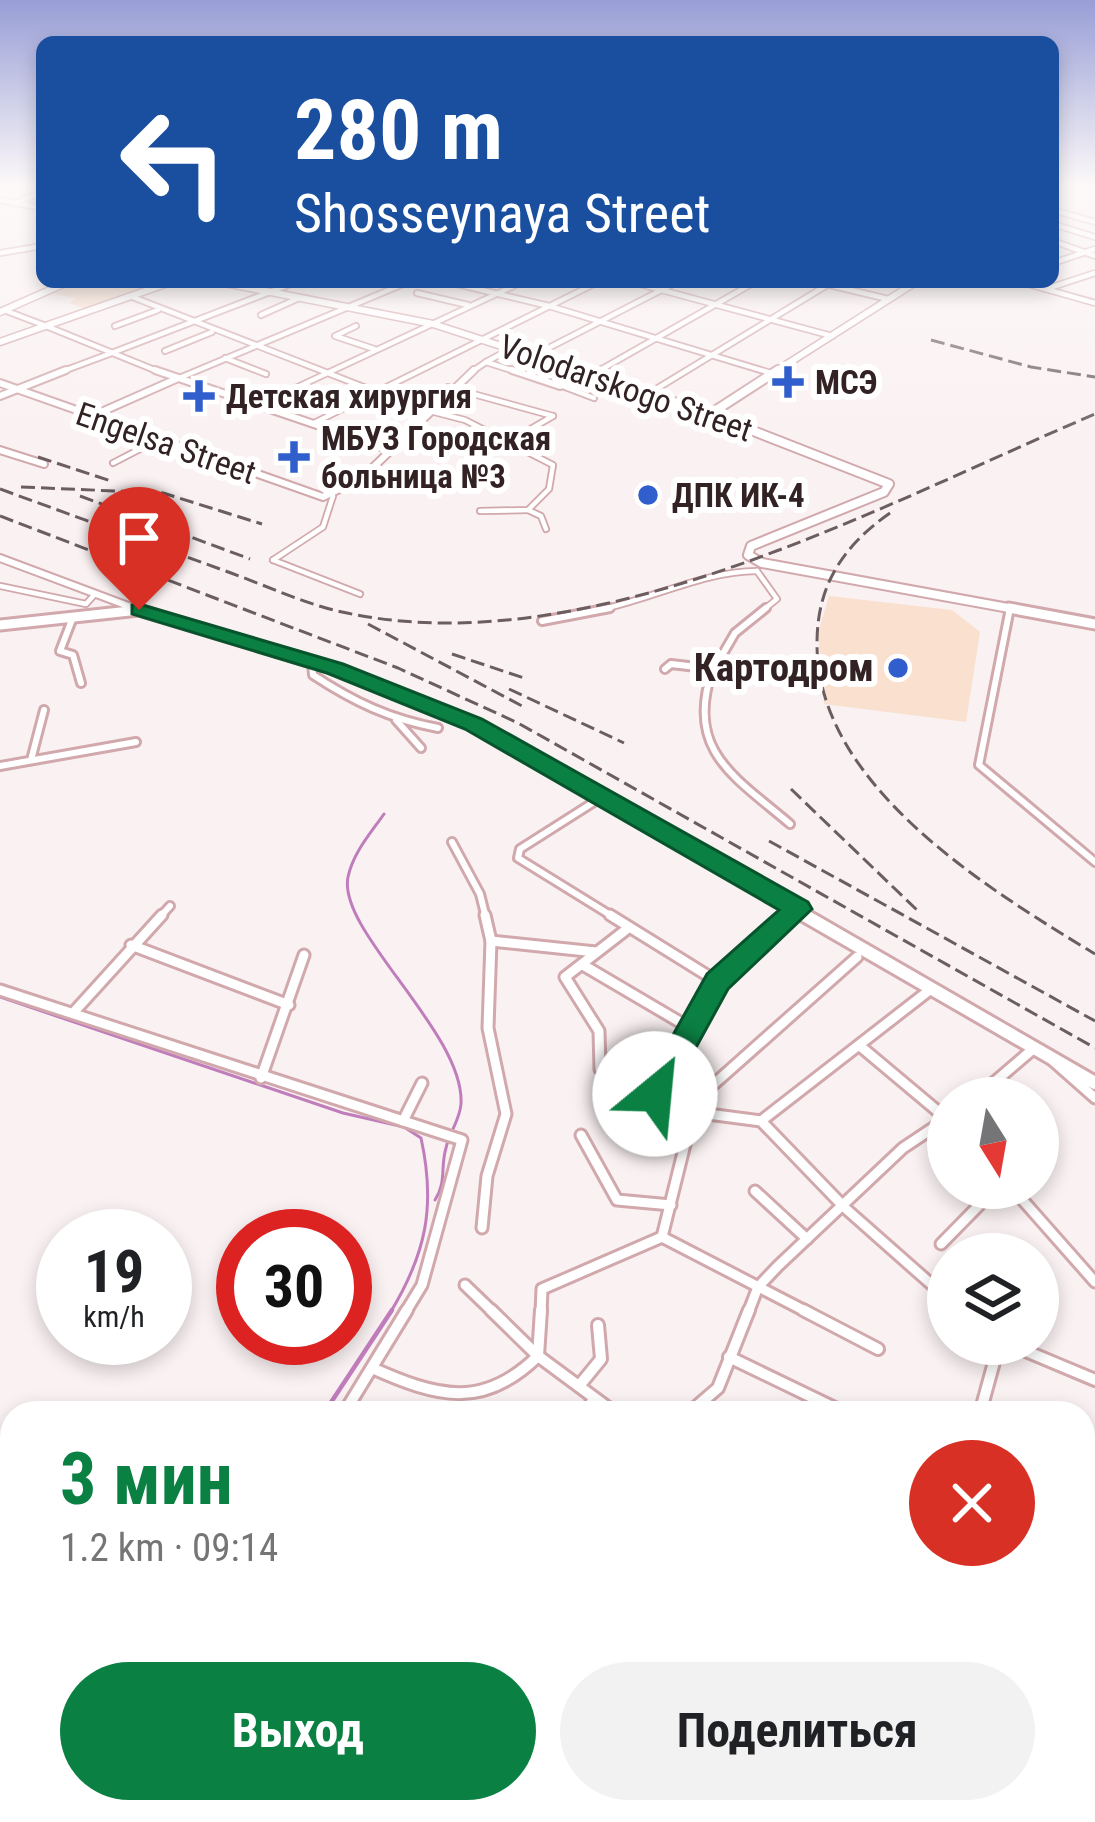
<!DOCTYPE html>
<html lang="ru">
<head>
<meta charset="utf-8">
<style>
  body { margin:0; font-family:"Roboto Condensed",sans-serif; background:#f2f2f2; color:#202124; height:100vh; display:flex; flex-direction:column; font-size:45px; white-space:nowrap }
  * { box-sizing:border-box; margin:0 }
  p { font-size:39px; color:#757577 }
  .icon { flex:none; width:66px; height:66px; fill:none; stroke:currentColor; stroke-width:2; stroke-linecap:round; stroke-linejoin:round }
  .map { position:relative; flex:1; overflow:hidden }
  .panel { position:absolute; left:0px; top:1401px; width:1095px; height:423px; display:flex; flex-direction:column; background:#fff; border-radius:36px 36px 0 0; box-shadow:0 6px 18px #0003 }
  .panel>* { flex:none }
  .banner { position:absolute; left:36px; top:36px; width:1023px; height:252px; border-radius:18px; box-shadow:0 6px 18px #0003; background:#1a4fa0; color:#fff; overflow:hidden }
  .needle { width:78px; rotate:169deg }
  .buttons { position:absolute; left:927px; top:1077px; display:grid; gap:24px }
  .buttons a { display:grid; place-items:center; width:132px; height:132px; border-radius:50%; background:#fff; box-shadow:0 6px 18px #0003; font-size:60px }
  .speed { position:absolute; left:36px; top:1209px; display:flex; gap:24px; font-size:60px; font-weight:700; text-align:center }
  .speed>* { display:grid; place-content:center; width:156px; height:156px; border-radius:50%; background:#fff; box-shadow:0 6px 18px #0003; line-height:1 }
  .speed small { font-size:30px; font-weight:400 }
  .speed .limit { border:18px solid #d22; background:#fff; color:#111 }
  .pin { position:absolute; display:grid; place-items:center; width:102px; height:102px; color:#fff; margin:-123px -51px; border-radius:50% 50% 50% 0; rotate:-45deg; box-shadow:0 0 12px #0007 }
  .pin .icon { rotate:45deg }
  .me { position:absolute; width:132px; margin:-66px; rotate:28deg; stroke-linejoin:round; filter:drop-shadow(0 0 9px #0008) }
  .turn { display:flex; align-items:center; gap:42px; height:252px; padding:0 60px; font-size:54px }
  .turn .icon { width:156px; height:156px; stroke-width:2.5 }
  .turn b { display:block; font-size:84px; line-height:102px }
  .round { display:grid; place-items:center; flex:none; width:126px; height:126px; border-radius:63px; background:#f2f2f2 }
  .overview { display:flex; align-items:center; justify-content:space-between; height:204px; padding:0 60px }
  h1 { font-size:72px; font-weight:700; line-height:90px; color:#0b8043 }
  .cta { display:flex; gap:24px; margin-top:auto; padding:24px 60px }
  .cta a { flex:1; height:138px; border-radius:72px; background:#0b8043; color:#fff; font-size:48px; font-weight:700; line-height:138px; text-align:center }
  .cta a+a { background:#f2f2f2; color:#202124 }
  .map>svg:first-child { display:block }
</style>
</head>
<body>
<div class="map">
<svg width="1095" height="1822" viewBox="0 0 1095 1822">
  <rect width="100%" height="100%" fill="#faf1f2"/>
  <!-- green -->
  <g fill="#f9e0cf">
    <path d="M75,282H158L87,310L70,303L75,298L53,294Z"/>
    <path d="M829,596L952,610L980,632L966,722L824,704L818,633Z"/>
  </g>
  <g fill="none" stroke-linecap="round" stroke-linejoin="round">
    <!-- stream-far1 -->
    <g stroke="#c07dbc" stroke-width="3">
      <path d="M384,814C370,834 353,853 348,877C337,931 465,1033 461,1104C460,1119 449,1134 446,1148C440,1168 447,1181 435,1200"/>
      <path d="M0,997L343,1113L404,1127L421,1138C436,1206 426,1254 390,1313"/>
    </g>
    <!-- stream -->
    <g stroke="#c07dbc" stroke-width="4.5">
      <path d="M324,1413L392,1310"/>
      <path d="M578,1812L599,1822"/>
    </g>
    <!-- minor-far3 casing -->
    <g stroke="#d1a8ac" stroke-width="8">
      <g id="minor-far3">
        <path d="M15,203L42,192"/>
        <path d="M1053,210L1095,222"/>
        <path d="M1053,224L1095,237"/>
        <path d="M1053,241L1095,256"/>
        <path d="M1053,263L1095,249"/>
        <path d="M448,282L549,306L774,374"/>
        <path d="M632,282L832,336"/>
        <path d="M817,282L888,299"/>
        <path d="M1046,289L1095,273"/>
        <path d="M417,293L468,305"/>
        <path d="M130,296L374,391"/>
        <path d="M261,315L299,298"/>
        <path d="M115,326L158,310"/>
        <path d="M356,326L335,336L374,349"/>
        <path d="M165,351L212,332"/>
        <path d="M109,354L296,282"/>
        <path d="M531,357L677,282"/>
        <path d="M225,358L266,374"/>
        <path d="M177,379L408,282"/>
        <path d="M448,387L553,416"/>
        <path d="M565,387L594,398"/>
        <path d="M648,394L832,282"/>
        <path d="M369,395L424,414"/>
        <path d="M257,406L522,282"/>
        <path d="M430,411L465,420L553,465L549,489L528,510L480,511"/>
        <path d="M312,424L598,282"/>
        <path d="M510,441L553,416"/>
        <path d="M113,463L142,448L144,443L136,440L144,436"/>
        <path d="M528,510L541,516L546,529"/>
        <path d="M273,560L360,594"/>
        <path d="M273,560L323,527L333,496"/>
        <path d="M757,571L777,599L762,611"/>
        <path d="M0,586L86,604L95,594"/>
        <path d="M594,611C648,601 703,571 757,571"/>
      </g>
    </g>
    <!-- minor-far2 casing -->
    <g stroke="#d1a8ac" stroke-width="12">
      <g id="minor-far2">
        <path d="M1010,608L979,765L1095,862"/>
        <path d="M73,617L60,651L73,655L81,683"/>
        <path d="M542,621L610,608"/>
        <path d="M312,662L313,675C354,702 390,719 438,728"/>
        <path d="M665,669L671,664L714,669L735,633L766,608"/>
        <path d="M712,671C685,751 735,777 790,824"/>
        <path d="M396,720L421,748"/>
        <path d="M31,760L44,710"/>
        <path d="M0,766L136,742"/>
        <path d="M605,795L520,849L518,858L615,918"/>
        <path d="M452,842L480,894L486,918"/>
        <path d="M159,918L170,906"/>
        <path d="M788,918L798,909"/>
      </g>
    </g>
    <!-- minor-far1 casing -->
    <g stroke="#d1a8ac" stroke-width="15">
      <g id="minor-far1">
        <path d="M610,915L718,982"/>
        <path d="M627,929L565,977L599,1031L600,1069L625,1086L693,1112L761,1121L845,1208L948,1299"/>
        <path d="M491,941L596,952"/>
        <path d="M131,945L289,1005"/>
        <path d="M583,965L690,1028"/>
        <path d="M0,990L462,1140L422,1285L405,1313"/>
        <path d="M73,1013L162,915"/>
        <path d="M860,1046L947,1119"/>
        <path d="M1052,1060L1095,1098"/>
        <path d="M261,1078L304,955"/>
        <path d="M655,1094L718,982L792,915"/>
        <path d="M976,1098L1033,1049"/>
        <path d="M403,1121L422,1083"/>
        <path d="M761,1121L931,989"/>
        <path d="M581,1135L617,1200L671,1205"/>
        <path d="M1012,1188L1095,1282"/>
        <path d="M755,1191L807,1239"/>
        <path d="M482,1228L487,1176L506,1114L488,1028L491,941L485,915"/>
        <path d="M662,1237L809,1313"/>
        <path d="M941,1244L996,1188"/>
        <path d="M465,1285L494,1313"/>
        <path d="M541,1313L542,1289L662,1237L693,1112L705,1092L857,957"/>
        <path d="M748,1313L758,1287L778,1266L903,1148L948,1118"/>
      </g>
    </g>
    <!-- minor casing -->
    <g stroke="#d1a8ac" stroke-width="16">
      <g id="minor">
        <path d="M491,1310L538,1356L615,1413"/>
        <path d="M803,1310L878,1349"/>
        <path d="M1009,1344L1095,1380"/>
        <path d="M729,1357L845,1413"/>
        <path d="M372,1368C437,1397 483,1410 538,1356L541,1310"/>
        <path d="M579,1386L601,1359L598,1325"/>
        <path d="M344,1413L407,1310"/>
        <path d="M585,1413L594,1399"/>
        <path d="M689,1413L718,1388L749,1310"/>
        <path d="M980,1413L999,1344"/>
        <path d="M1083,1500L1095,1457"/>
        <path d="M1083,1536L1095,1596"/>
        <path d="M1083,1759L1095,1755"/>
        <path d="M859,1812L886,1822"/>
        <path d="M1031,1822L1034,1812"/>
      </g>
    </g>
    <!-- tertiary-far2 casing -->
    <g stroke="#d1a8ac" stroke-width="8">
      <g id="tertiary-far2">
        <path d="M0,200L42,208"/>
        <path d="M0,253L42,246"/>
        <path d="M46,326L162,373"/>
        <path d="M486,362L510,349"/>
        <path d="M58,373L109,354"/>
        <path d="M595,373L755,282"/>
      </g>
    </g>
    <!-- tertiary-far1 casing -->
    <g stroke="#d1a8ac" stroke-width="10">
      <g id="tertiary-far1">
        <path d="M155,370L390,450"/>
        <path d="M591,376L601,370"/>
        <path d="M0,396L66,370"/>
        <path d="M90,417L176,379"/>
        <path d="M0,450L44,464"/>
        <path d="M0,558L139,610"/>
      </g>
    </g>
    <!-- tertiary casing -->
    <g stroke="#d1a8ac" stroke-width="14">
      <path id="tertiary" d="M134,608L139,610"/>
    </g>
    <!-- secondary-far1 casing -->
    <g stroke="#d1a8ac" stroke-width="8">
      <g id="secondary-far1">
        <path d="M1021,282L1095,303"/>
        <path d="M4,310L46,326"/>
        <path d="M470,373L486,362L521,373"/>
      </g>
    </g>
    <!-- secondary casing -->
    <g stroke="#d1a8ac" stroke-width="10">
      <g id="secondary">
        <path d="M512,370L560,386L591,376"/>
        <path d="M0,383L323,497L362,478L474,370"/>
      </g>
    </g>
    <!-- primary-far3 casing -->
    <g stroke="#d1a8ac" stroke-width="9">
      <g id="primary-far3">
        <path d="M1053,193L1061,188"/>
        <path d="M220,282L433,324L585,373"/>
        <path d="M0,312L68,282"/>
        <path d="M0,342L171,282"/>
        <path d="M773,373L916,282"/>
      </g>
    </g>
    <!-- primary-far2 casing -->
    <g stroke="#d1a8ac" stroke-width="12">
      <g id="primary-far2">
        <path d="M576,370L710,414L889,484L884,492L751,546L748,555L762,563L1025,611"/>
        <path d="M710,414L778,370"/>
        <path d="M128,611H143"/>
      </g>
    </g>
    <!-- primary-far1 casing -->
    <g stroke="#d1a8ac" stroke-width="15">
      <g id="primary-far1">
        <path d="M1009,608L1095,624"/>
        <path d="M0,625L139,610L335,669L474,724L809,918"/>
      </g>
    </g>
    <!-- primary casing -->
    <g stroke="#d1a8ac" stroke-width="18">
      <path id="primary" d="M804,915L1095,1083"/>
    </g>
    <!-- minor-far3 -->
    <use href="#minor-far3" stroke="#fff" stroke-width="4.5"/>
    <!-- minor-far2 -->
    <use href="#minor-far2" stroke="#fff" stroke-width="6"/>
    <!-- minor-far1 -->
    <use href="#minor-far1" stroke="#fff" stroke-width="9"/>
    <!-- minor -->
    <use href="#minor" stroke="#fff" stroke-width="10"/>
    <!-- tertiary-far2 -->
    <use href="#tertiary-far2" stroke="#fff" stroke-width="4.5"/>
    <!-- tertiary-far1 -->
    <use href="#tertiary-far1" stroke="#fff" stroke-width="6"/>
    <!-- tertiary -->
    <use href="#tertiary" stroke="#fff" stroke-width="8"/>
    <!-- secondary-far1 -->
    <use href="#secondary-far1" stroke="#fff" stroke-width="4.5"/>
    <!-- secondary -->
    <use href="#secondary" stroke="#fff" stroke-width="6"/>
    <!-- primary-far3 -->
    <use href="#primary-far3" stroke="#fff" stroke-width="6"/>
    <!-- primary-far2 -->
    <use href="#primary-far2" stroke="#fff" stroke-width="8"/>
    <!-- primary-far1 -->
    <use href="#primary-far1" stroke="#fff" stroke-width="9"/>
    <!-- primary -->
    <use href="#primary" stroke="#fff" stroke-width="12"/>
    <!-- rail -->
    <g stroke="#6c5e60" stroke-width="3" stroke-dasharray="14 6" stroke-linecap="butt">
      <path d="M931,340L1031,367L1095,377"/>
      <path d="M38,457L114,482"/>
      <path d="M21,487L163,493L262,524"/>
      <path d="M0,489C77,517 154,545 231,573C267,586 305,604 342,612C588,666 874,508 1095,414"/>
      <path d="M80,496L250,559"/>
      <path d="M890,513C843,546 817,585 817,643C816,785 988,889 1095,954"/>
      <path d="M0,516L398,668L518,723L1095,1048"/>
      <path d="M368,624L522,706"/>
      <path d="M452,654L524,678"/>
      <path d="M509,689L624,743"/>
      <path d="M791,789L918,911"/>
      <path d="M769,841L1095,1021"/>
    </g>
  </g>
  <!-- sky -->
  <linearGradient id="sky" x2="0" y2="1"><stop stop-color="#989ed6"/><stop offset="0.42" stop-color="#fdf9f9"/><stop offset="1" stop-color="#fdf9f9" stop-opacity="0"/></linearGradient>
  <rect width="1095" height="443" fill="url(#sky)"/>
  <!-- route -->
  <path fill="#0b8043" stroke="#07532c" stroke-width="3" d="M139,604L343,664L482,719L808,902L812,909L728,989L666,1102L655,1106L644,1102L640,1094L707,974L779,910L465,729L327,673L132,614V605Z"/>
  <!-- markers -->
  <g fill="#305ecd" stroke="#fff" stroke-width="4.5">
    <path d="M782 364h12v12h12v12h-12v12h-12v-12h-12v-12h12z"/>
    <path d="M193 378h12v12h12v12h-12v12h-12v-12h-12v-12h12z"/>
    <path d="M288 439h12v12h12v12h-12v12h-12v-12h-12v-12h12z"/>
    <circle cx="648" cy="495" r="12"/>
    <circle cx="898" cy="668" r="12"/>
  </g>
  <g text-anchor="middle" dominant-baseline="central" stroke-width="12" stroke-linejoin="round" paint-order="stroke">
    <!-- far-poi labels -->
    <g font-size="33" font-weight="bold" fill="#322224" stroke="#fff" text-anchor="start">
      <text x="815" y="382">МСЭ</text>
      <text x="226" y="396">Детская хирургия</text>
      <text x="321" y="438">МБУЗ Городская<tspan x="321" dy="38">больница №3</tspan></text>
      <text x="672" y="495">ДПК ИК-4</text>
    </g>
    <!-- far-street labels -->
    <g font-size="33" fill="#322224" stroke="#fff">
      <text transform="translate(626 388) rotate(19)">Volodarskogo Street</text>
      <text transform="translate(166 443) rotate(19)">Engelsa Street</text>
    </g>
    <!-- poi labels -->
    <g font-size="39" font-weight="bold" fill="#322224" stroke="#fff" text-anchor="end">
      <text x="874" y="668">Картодром</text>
    </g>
  </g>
</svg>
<div class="buttons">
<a><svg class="needle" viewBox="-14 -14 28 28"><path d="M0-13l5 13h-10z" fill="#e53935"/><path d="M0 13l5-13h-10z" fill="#757577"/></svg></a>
<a><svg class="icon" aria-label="layers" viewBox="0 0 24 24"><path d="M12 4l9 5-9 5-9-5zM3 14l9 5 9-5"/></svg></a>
</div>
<div class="speed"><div>19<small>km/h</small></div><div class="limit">30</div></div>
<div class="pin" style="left:139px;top:610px;background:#d93025"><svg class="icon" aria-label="arrive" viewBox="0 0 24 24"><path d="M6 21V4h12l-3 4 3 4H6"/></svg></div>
<svg class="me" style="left:655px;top:1094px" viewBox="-20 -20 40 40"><circle r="19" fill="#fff"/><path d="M0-13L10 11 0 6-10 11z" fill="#0b8043"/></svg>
<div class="banner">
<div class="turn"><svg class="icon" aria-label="left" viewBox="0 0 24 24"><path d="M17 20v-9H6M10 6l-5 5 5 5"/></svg><div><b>280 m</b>Shosseynaya Street</div></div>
</div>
<section class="panel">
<div class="overview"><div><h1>3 мин</h1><p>1.2 km · 09:14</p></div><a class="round" style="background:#d93025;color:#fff"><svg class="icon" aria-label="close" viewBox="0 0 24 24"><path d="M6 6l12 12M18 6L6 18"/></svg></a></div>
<div class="cta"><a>Выход</a><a>Поделиться</a></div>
</section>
</div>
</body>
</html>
